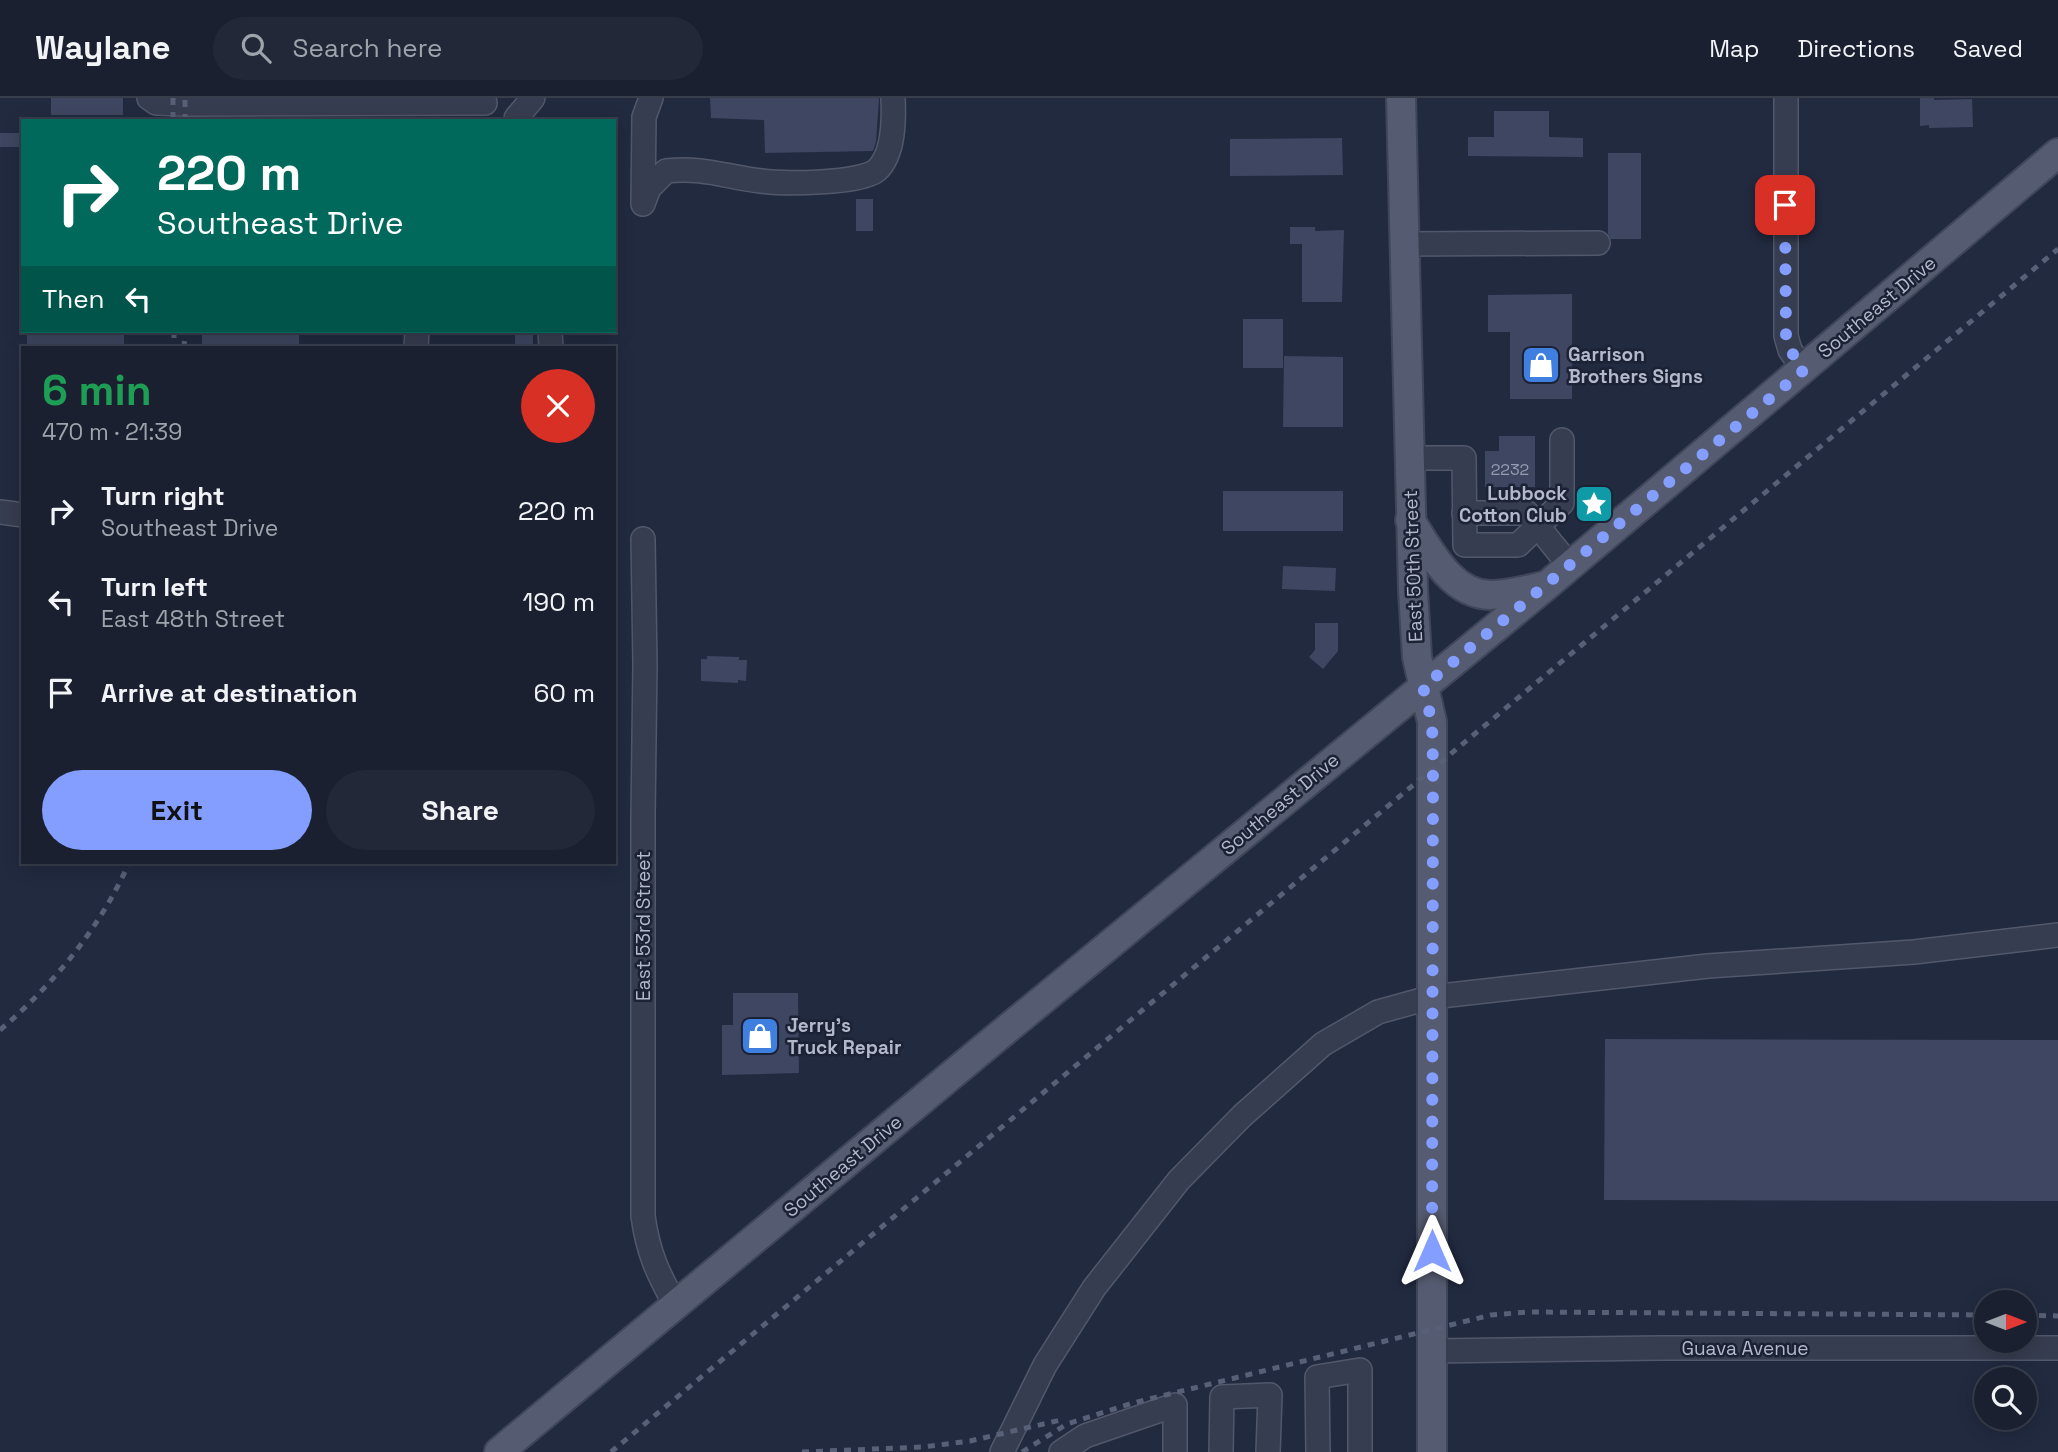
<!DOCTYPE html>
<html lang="en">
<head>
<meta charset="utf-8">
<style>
  body { margin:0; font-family:"Space Grotesk",sans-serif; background:#232838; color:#f1f3f6; height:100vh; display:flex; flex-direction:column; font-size:26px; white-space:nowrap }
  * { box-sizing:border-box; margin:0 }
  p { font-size:23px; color:#9fa3ab }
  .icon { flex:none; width:38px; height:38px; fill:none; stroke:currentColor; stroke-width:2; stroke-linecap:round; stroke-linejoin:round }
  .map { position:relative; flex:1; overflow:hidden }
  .side { position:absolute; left:21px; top:248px; width:595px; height:518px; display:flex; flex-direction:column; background:#1a2030; border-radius:0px; box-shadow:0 4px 18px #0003,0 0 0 2px #383e4c }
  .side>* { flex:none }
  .top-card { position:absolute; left:21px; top:21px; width:595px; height:214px; border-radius:0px; box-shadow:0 4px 18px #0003,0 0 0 2px #383e4c; background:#00695c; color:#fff; overflow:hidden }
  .needle { width:46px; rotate:90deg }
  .controls { position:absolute; left:1974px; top:1192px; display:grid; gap:14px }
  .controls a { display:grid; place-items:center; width:63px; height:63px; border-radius:50%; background:#1a2030; box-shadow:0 4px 18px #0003,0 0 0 2px #383e4c; font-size:35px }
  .pin { position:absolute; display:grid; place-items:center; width:60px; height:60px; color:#fff; margin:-30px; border-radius:14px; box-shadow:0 4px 10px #0006 }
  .me { position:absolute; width:77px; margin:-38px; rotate:0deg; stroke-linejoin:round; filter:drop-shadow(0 0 5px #0008) }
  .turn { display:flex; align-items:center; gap:24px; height:147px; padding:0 21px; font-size:32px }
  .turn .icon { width:91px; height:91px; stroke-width:2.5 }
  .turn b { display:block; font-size:49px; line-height:60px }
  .then { display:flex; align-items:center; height:66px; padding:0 21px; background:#0003; gap:14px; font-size:26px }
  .round { display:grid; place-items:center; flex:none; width:74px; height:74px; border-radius:37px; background:#232838 }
  .head { display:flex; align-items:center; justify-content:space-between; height:119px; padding:0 21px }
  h1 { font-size:42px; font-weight:800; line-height:52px; color:#1e9e55 }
  .primary-button { display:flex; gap:14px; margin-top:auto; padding:14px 21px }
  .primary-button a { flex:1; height:80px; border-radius:42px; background:#849eff; color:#111; font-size:28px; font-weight:800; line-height:80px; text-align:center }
  .primary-button a+a { background:#232838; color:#f1f3f6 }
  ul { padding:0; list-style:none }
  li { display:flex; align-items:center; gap:21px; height:91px; padding:0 21px }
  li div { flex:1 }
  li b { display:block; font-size:26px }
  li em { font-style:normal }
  header { display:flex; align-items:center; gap:42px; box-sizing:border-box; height:98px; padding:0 35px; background:#1a2030; border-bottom:2px solid #383e4c }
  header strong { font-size:33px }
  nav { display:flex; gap:38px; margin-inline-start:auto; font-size:24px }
  .search { width:490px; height:63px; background:#232838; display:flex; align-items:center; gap:18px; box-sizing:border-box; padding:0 24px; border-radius:38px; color:#9fa3ab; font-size:26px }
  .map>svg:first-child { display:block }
</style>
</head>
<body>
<header>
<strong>Waylane</strong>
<div class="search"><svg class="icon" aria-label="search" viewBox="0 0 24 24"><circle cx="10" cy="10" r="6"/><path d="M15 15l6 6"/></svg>Search here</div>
<nav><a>Map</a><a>Directions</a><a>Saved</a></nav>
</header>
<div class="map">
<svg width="2058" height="1354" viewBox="0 0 2058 1354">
  <rect width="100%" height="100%" fill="#222a40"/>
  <!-- building -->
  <g fill="#3e4661">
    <rect x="51" y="0" width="72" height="17"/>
    <path d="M710,0H879L876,44L873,53L765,55L764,22L711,20Z"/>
    <path d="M1920,0H1934V2L1972,1L1973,29L1929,30V27L1920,28Z"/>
    <path d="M1494,13H1549V39L1583,40V59L1468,58V39H1494Z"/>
    <rect x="0" y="35" width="23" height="14"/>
    <path d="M1342,40L1343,77L1230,78V41Z"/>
    <path d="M1608,55H1641V141H1611L1608,136Z"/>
    <rect x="856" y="101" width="17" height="32"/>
    <path d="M1290,129H1315V133L1344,132L1342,204H1302V146H1290Z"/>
    <path d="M1572,196V301H1510V234H1488V197Z"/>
    <rect x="1243" y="221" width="40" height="49"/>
    <rect x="27" y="233" width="97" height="17"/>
    <rect x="202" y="233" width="97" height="17"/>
    <rect x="515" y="233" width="18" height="17"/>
    <path d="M1284,258L1343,259V329H1283Z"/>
    <path d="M1499,338H1535V389H1485V353H1499Z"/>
    <rect x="1223" y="393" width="120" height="40"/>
    <path d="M1283,468L1336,470L1335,493L1282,491Z"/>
    <path d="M1315,525H1338V553L1323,571L1309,559L1315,552Z"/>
    <path d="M707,558L739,559V562H747L746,583L738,582V585L701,583V561H707Z"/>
    <path d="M733,895H798L799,975L722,977V927H733Z"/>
    <path d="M1605,941L2058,942V1103L1604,1102Z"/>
  </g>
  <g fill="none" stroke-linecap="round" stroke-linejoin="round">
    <!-- minor casing -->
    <g stroke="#52586b" stroke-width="26">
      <g id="minor">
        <path d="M149,0L156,5L185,6L485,5"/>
        <path d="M1786,0V238L1790,252L1804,272"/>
        <path d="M516,20L533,0"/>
        <path d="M643,103L644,19L651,0"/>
        <path d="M643,106L649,90L666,73C705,69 725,79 761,83C783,86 861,86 877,72C894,56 894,22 893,0"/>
        <path d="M1404,146L1598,145"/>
        <path d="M550,233L551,250"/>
        <path d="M416,250L417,233"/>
        <path d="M1409,360H1464L1465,447H1518L1562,405V342"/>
        <path d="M0,414L23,417"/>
        <path d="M1464,415H1527L1570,468"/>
        <path d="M643,441L645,567L643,717V1118C648,1155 658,1176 676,1208"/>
        <path d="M1432,1253L1660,1250H2058"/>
        <path d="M1002,1354L1045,1267L1094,1190L1179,1082L1243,1017L1323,946L1378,914L1432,899L1708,868L1914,854L2058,837"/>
        <path d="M1061,1354L1085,1338L1175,1307V1354"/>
        <path d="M1221,1354L1222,1299L1270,1297L1268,1354"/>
        <path d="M1318,1354L1317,1279L1360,1272V1354"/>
      </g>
    </g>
    <!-- major casing -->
    <g stroke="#404659" stroke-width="32">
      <g id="major">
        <path d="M1401,0L1413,492L1417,559L1432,624V1354"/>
        <path d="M1410,422C1429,451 1450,496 1490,497C1508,497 1526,492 1544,488"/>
        <path d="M499,1354L990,945L1546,488L2058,55"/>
      </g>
    </g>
    <!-- minor -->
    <use href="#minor" stroke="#373d50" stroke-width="23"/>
    <!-- major -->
    <use href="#major" stroke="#555b70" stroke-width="28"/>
    <!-- rail -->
    <g stroke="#586077" stroke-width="5" stroke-dasharray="7 7" stroke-linecap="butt">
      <path d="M173,0V23"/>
      <path d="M185,23V0"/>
      <path d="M174,233V250"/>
      <path d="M184,250L185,233"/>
      <path d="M0,932C54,886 100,830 129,765"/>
      <path d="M2025,1217L2058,1218"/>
      <path d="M611,1354L2058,151"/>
      <path d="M802,1354L923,1349L970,1343L1065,1321"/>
      <path d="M1022,1354L1067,1326L1133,1305L1491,1217L1528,1214L1986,1217"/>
    </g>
  </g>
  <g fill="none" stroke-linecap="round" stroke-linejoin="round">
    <!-- route -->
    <path stroke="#849eff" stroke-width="12" stroke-dasharray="0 21.6" d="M1432,1153L1433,669L1432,624L1423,589L1804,272L1790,252L1786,238L1785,107"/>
  </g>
  <!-- icons -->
  <defs>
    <g id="shop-square" transform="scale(2.0125)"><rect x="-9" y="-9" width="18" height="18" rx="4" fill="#3f7fe0" stroke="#1c2235"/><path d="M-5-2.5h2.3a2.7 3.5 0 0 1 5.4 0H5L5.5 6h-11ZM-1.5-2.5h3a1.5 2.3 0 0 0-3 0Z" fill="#fff"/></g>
    <g id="sight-square" transform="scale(2.0125)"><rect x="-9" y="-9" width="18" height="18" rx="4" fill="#0f9aa8" stroke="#1c2235"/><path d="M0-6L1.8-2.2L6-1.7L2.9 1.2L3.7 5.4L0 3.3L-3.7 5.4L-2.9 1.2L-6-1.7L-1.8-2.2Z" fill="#fff"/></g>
  </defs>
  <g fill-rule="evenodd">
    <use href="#shop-square" x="1541" y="267"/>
    <use href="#sight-square" x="1594" y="406"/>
    <use href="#shop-square" x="760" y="938"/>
  </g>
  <g text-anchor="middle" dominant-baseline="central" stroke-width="5" stroke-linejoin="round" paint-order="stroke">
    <!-- number labels -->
    <g font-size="16" fill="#969cb0">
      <text x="1510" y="371">2232</text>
    </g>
    <!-- street labels -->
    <g font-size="19" fill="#b3b8cb" stroke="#1c2235">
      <text transform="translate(1877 209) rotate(-40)">Southeast Drive</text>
      <text transform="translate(1413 468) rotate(-92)">East 50th Street</text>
      <text transform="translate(1280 706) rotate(-40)">Southeast Drive</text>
      <text transform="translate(643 828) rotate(-90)">East 53rd Street</text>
      <text transform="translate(843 1068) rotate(-40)">Southeast Drive</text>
      <text x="1745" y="1250">Guava Avenue</text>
    </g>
    <!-- poi labels -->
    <g font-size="19" font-weight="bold" fill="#b3b8cb" stroke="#1c2235" text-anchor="start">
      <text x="1568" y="256">Garrison<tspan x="1568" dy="22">Brothers Signs</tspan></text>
      <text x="1567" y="395" text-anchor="end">Lubbock<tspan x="1567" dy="22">Cotton Club</tspan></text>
      <text x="787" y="927">Jerry's<tspan x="787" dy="22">Truck Repair</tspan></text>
    </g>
  </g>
</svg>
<div class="controls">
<a><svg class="needle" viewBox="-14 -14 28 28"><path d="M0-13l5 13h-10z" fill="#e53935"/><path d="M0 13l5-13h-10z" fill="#9fa3ab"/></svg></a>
<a><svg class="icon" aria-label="search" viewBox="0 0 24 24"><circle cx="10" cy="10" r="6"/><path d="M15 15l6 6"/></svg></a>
</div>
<div class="pin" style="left:1785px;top:107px;background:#d93025"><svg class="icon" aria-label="arrive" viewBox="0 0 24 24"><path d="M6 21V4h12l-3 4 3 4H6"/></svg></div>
<svg class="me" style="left:1432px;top:1153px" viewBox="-20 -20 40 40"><path d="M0-17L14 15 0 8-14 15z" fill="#849eff" stroke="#fff" stroke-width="4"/></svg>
<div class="top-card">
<div class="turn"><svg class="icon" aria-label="right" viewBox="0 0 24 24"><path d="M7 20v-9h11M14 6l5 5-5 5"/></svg><div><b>220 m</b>Southeast Drive</div></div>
<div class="then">Then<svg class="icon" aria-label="left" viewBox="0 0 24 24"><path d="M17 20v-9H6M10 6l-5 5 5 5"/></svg></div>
</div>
<section class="side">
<div class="head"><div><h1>6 min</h1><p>470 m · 21:39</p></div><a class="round" style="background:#d93025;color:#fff"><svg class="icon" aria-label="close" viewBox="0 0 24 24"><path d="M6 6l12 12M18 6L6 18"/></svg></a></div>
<ul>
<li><svg class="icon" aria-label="right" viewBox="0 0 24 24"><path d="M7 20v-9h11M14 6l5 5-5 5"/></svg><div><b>Turn right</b><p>Southeast Drive</p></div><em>220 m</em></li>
<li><svg class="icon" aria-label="left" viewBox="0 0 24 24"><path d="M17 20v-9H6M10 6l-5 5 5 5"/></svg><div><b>Turn left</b><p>East 48th Street</p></div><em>190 m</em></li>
<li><svg class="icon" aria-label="arrive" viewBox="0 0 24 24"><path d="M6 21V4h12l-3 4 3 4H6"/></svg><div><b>Arrive at destination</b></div><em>60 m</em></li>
</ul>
<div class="primary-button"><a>Exit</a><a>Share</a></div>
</section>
</div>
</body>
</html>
